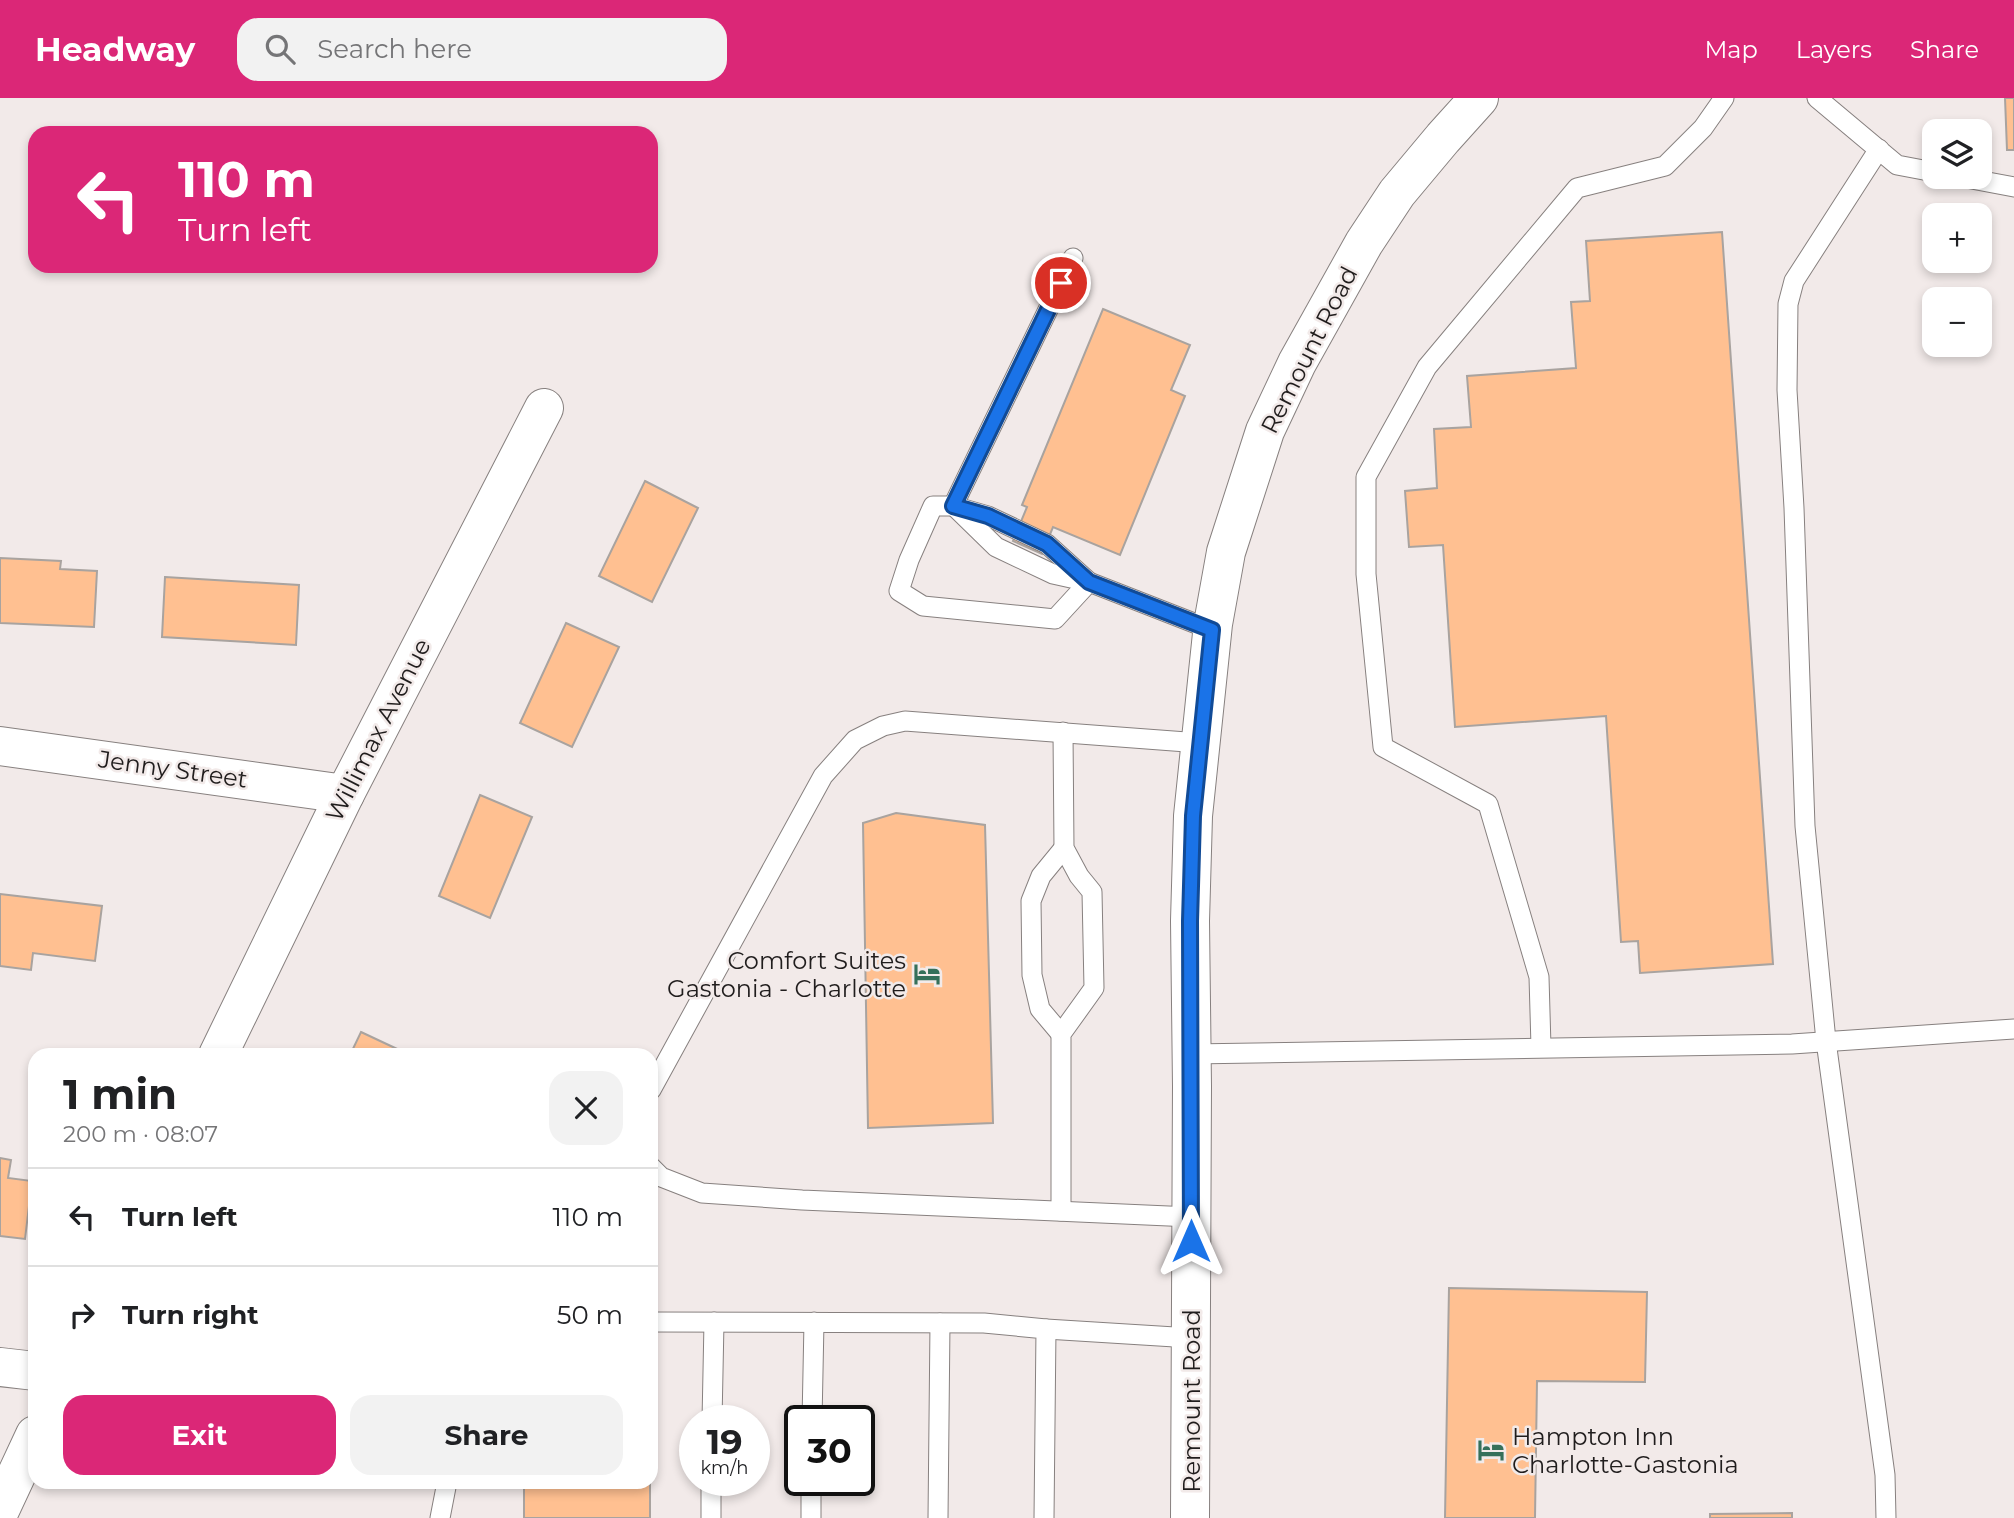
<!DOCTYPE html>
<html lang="en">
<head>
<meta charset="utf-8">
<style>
  body { margin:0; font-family:Montserrat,sans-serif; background:#f2f2f2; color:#202124; height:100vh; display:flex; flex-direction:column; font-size:26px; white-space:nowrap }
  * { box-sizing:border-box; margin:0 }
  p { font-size:23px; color:#757577 }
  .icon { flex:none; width:38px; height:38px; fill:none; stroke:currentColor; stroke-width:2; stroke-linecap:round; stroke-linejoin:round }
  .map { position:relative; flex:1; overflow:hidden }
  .panel { position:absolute; left:28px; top:950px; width:630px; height:441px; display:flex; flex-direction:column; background:#fff; border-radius:21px; box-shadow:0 4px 10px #0003 }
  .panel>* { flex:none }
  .guide { position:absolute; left:28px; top:28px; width:630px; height:147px; border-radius:21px; box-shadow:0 4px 10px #0003; background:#db2777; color:#fff; overflow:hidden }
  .controls { position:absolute; left:1922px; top:21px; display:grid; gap:14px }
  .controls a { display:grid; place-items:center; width:70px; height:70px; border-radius:14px; background:#fff; box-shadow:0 4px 10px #0003; font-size:35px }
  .speed { position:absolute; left:679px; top:1307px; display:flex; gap:14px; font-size:35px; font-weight:700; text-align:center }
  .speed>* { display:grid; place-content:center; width:91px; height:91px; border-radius:50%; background:#fff; box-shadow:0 4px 10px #0003; line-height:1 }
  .speed small { font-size:18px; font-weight:400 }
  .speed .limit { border:4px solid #111; border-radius:10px; background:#fff; color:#111 }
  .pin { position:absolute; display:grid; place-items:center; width:60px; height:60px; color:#fff; margin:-30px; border:4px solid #fff; border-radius:50%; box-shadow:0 2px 7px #0007 }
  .me { position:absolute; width:77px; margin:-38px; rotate:0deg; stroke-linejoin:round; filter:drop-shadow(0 0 5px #0008) }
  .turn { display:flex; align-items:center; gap:24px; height:147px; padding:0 35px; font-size:32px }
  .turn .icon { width:91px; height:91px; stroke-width:2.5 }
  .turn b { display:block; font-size:49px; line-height:60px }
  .round { display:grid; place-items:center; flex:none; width:74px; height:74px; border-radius:21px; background:#f2f2f2 }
  .headline { display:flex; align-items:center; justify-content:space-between; height:119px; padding:0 35px }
  h1 { font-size:42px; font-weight:700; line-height:52px }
  .action { display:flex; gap:14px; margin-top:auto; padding:14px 35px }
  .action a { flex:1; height:80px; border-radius:21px; background:#db2777; color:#fff; font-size:28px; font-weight:700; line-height:80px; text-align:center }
  .action a+a { background:#f2f2f2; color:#202124 }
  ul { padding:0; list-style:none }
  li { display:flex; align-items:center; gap:21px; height:98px; padding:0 35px; border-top:2px solid #e0e0e0 }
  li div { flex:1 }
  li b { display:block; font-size:26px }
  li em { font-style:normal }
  header { display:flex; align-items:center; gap:42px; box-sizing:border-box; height:98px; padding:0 35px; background:#db2777; color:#fff }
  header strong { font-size:33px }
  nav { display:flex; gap:38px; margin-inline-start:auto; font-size:24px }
  .search { width:490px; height:63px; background:#f2f2f2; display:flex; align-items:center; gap:18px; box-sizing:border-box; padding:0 24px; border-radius:21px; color:#757577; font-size:26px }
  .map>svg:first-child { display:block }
</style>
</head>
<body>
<header>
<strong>Headway</strong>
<div class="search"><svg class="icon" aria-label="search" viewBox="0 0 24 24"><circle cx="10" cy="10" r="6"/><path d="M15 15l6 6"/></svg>Search here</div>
<nav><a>Map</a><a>Layers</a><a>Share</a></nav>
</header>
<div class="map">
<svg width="2014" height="1420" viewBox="0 0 2014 1420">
  <rect width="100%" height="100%" fill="#f2eae9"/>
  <!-- building -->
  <g fill="#ffc091" stroke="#a9a39f" stroke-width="2">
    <path d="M2005,0H2014V52H2007Z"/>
    <path d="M1722,134L1773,866L1640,875L1638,843L1621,844L1606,618L1455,629L1443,447L1409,449L1405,393L1437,390L1434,331L1471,329L1467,278L1576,270L1571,204L1590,203L1586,143Z"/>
    <path d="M1103,211L1190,247L1171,292L1185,298L1120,457L1053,429L1042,456L1013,443L1027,409L1022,407Z"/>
    <path d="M645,383L698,410L652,504L599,478Z"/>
    <path d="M0,460L61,463L60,471L97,473L94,529L0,525Z"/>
    <path d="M165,479L299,487L296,547L162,539Z"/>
    <path d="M566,525L619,549L572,649L520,625Z"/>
    <path d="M480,697L532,719L490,820L439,798Z"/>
    <path d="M896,715L985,727L993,1025L868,1030L863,725Z"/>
    <path d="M0,796L102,808L95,863L33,855L31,872L0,868Z"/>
    <path d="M361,934L410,957H350Z"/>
    <path d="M0,1060L11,1062L8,1080L32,1083L25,1141L0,1138Z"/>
    <path d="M1449,1190L1647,1194L1645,1284L1537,1283L1535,1420H1445Z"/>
    <rect x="524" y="1384" width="126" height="36"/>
    <path d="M1792,1415V1420H1710V1416Z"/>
  </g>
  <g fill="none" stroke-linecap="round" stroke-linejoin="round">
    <!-- service casing -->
    <g stroke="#87807f" stroke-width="21">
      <g id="service">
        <path d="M1817,0L1897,67L1934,74"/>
        <path d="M1879,51L1794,183L1788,206L1787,292L1794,410L1805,728L1826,943L1885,1377L1886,1420"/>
        <path d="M1961,79L2014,89"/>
        <path d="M933,408H953L988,418L1047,446L1089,484L1055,521L923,508L899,493L909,462Z"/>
        <path d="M953,408L1073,160"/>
        <path d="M955,409L996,449L1053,476L1089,484L1212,532"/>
        <path d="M1061,936L1040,911L1032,877L1031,803L1041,778L1064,750"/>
        <path d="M1541,949L1539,879L1488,706L1383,649L1366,476V379L1427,269L1577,90L1665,68L1703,30L1724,0"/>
        <path d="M1191,956L1792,946L2014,931"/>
        <path d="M651,992L823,678L855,642L883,628L905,623L1200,645"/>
        <path d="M651,1069L661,1079L702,1095L802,1102L1191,1119"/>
        <path d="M1061,1113V936L1094,890L1092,794L1079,778L1064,750L1063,634"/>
        <path d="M651,1224L984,1225L1046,1231L1044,1420"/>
        <path d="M1046,1231L1191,1240"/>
        <path d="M712,1323L714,1224"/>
        <path d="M812,1323L814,1224"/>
        <path d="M440,1420L447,1384"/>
        <path d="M711,1420V1382"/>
        <path d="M811,1420V1382"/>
        <path d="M938,1420L940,1225"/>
      </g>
    </g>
    <!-- minor casing -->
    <g stroke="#87807f" stroke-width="40">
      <g id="minor">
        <path d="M0,648L345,696"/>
        <path d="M218,957L345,696L544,310"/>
        <path d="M0,1269L35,1273"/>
        <path d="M0,1412L35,1337"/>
        <path d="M1190,1420L1192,988L1190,823L1193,718L1213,526L1226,454L1265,333L1297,265L1364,145L1397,95L1443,40L1479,0"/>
      </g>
    </g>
    <!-- service -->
    <use href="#service" stroke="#fff" stroke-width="19"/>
    <!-- minor -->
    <use href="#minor" stroke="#fff" stroke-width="38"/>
  </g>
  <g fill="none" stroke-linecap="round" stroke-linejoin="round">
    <!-- route casing -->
    <g stroke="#114b97" stroke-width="18">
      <path id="route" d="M1061,185L953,408L988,418L1047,446L1089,484L1212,532L1193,718L1190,823L1191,1143"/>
    </g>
    <!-- route -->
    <use href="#route" stroke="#1a73e8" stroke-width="12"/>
  </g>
  <!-- icons -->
  <defs>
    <g id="hotel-bare" transform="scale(2.1)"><path d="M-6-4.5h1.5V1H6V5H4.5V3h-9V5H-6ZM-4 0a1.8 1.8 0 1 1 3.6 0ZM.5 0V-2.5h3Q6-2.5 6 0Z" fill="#35705a" stroke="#f2eae9" stroke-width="2.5" paint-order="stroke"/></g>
  </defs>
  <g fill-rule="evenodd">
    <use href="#hotel-bare" x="927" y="876"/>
    <use href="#hotel-bare" x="1491" y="1352"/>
  </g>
  <g text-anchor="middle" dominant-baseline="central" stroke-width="5" stroke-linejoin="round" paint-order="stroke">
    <!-- street labels -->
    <g font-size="24" fill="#201d1d" stroke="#f2eae9">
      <text transform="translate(1309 252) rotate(-63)">Remount Road</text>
      <text transform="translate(378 632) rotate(-63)">Willimax Avenue</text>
      <text transform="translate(173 671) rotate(8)">Jenny Street</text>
      <text transform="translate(1191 1303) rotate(-90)">Remount Road</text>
    </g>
    <!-- poi labels -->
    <g font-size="24" fill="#201d1d" stroke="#f2eae9" text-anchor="end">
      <text x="906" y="862">Comfort Suites<tspan x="906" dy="28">Gastonia - Charlotte</tspan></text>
      <text x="1512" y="1338" text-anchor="start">Hampton Inn<tspan x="1512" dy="28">Charlotte-Gastonia</tspan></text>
    </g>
  </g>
</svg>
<div class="controls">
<a><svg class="icon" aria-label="layers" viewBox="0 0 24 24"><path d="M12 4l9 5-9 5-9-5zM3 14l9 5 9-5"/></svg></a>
<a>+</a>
<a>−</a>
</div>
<div class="speed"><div>19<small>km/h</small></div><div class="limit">30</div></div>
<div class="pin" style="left:1061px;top:185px;background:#d93025"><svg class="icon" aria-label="arrive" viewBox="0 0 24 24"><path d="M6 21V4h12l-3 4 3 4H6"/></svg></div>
<svg class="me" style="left:1191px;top:1143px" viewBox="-20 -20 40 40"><path d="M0-17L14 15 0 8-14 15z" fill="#1a73e8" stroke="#fff" stroke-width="4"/></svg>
<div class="guide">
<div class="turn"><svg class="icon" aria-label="left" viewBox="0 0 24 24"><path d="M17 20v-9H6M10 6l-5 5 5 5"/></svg><div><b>110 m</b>Turn left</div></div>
</div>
<section class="panel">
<div class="headline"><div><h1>1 min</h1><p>200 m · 08:07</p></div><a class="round"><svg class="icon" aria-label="close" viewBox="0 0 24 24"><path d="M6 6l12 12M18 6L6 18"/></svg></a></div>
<ul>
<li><svg class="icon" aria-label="left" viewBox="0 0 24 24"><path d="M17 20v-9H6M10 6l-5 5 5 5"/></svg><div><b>Turn left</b></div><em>110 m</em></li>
<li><svg class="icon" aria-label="right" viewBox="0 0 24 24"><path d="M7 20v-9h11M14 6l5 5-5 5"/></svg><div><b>Turn right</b></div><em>50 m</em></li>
</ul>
<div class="action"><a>Exit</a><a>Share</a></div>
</section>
</div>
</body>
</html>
